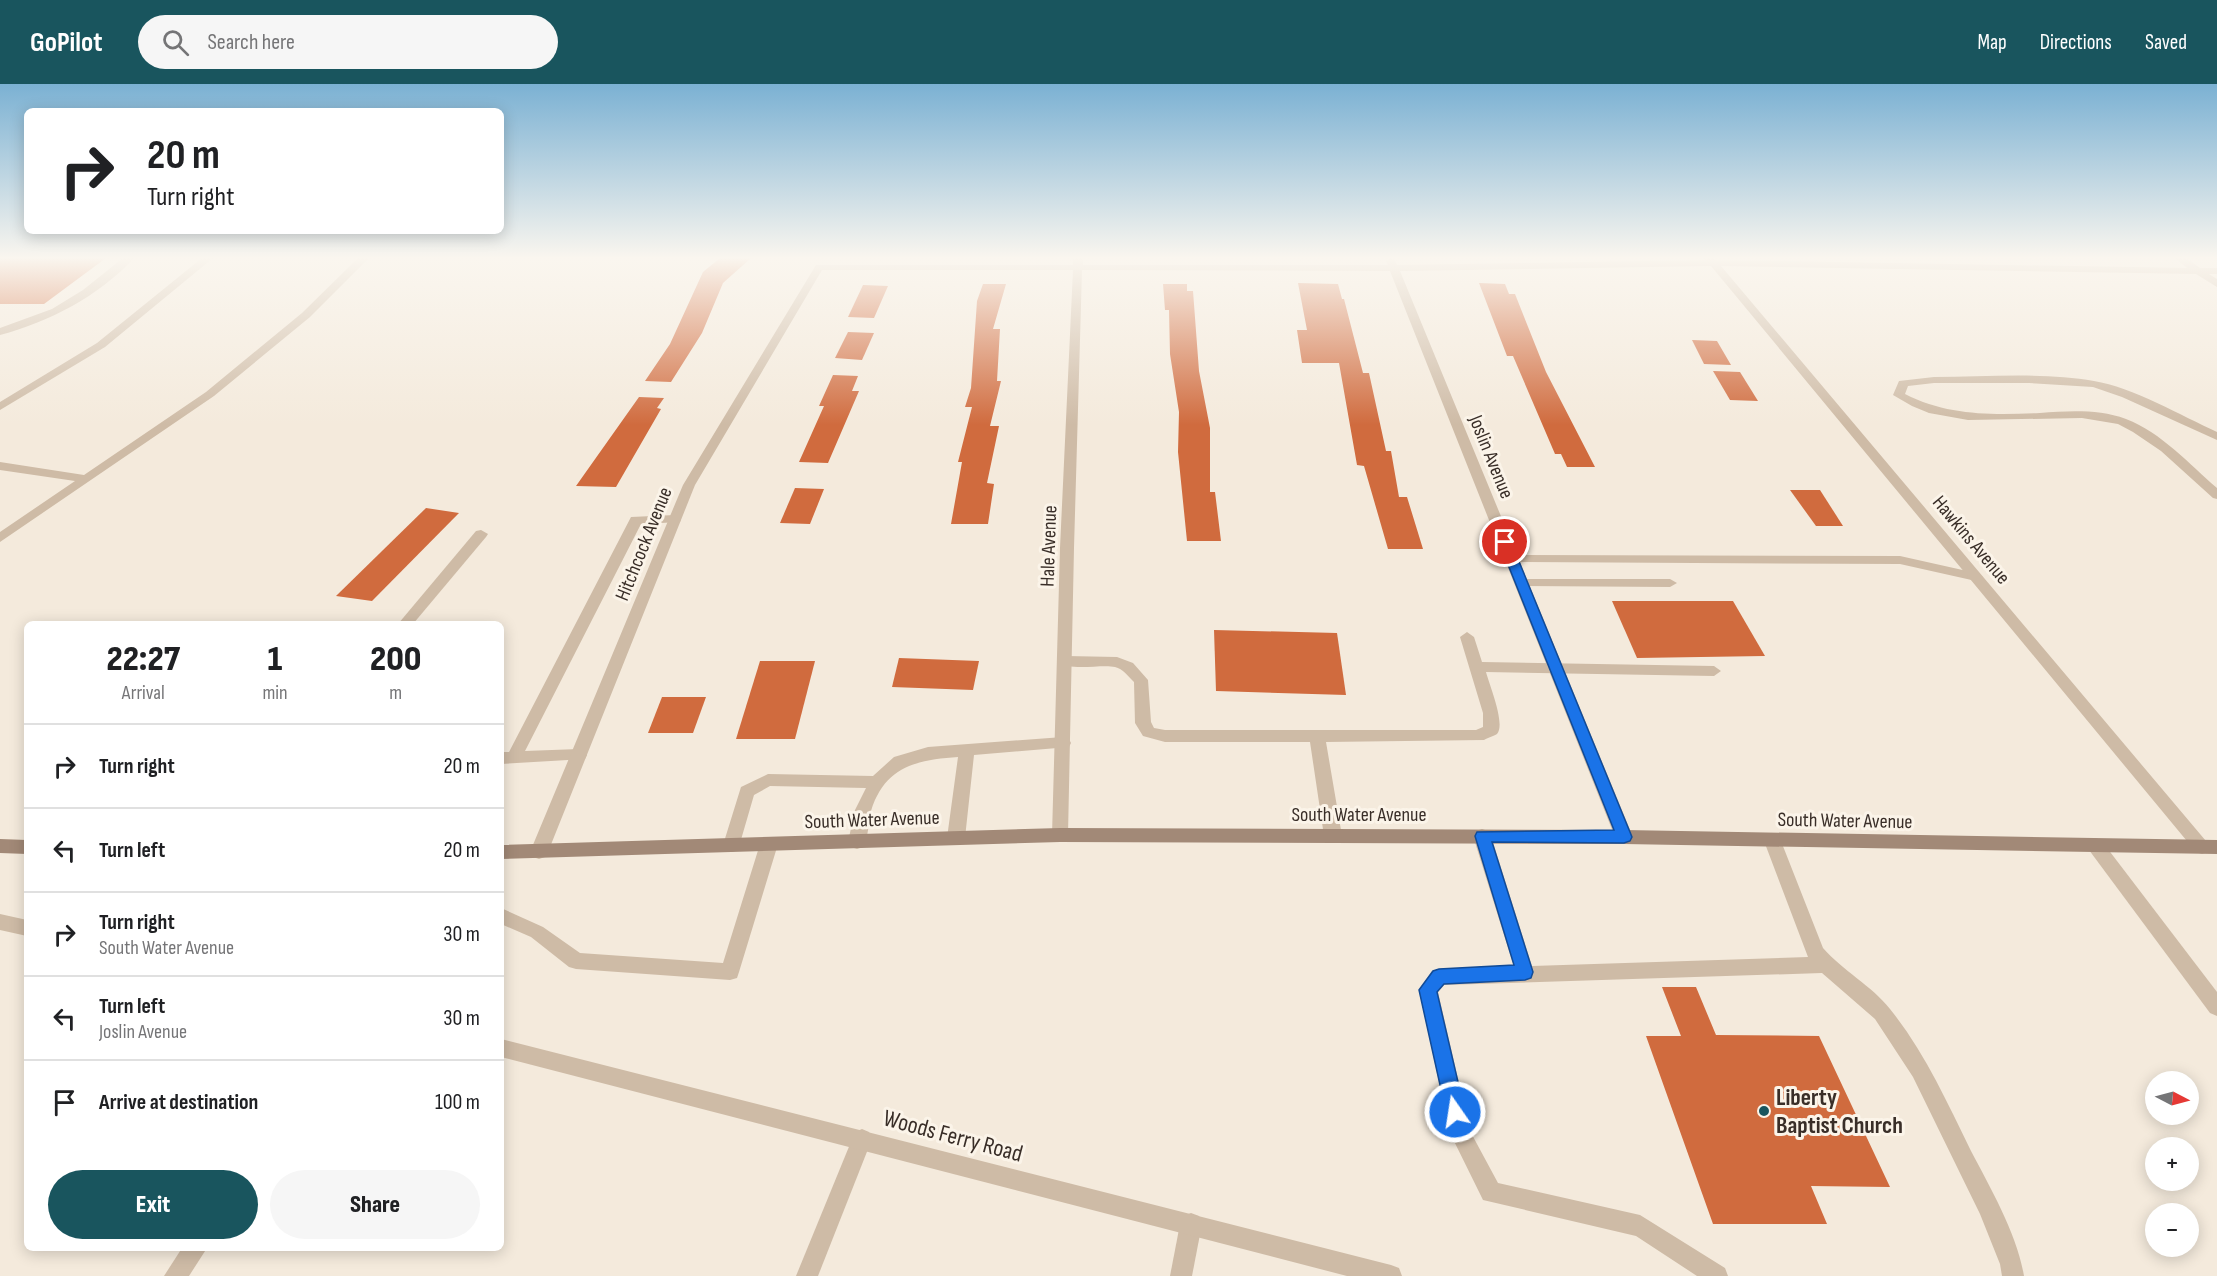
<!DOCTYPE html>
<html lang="en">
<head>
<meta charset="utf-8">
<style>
  body { margin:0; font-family:"Sofia Sans Condensed",sans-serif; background:#f6f6f6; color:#202124; height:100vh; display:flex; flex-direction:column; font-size:22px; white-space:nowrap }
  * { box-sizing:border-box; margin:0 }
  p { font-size:20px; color:#757577 }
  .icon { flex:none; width:33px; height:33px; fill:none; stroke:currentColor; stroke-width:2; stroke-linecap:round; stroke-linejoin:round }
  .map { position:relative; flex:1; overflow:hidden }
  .drawer { position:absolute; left:24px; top:537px; width:480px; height:630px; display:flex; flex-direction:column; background:#fff; border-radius:9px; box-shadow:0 3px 15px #0003 }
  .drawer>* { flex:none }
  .banner { position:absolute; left:24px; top:24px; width:480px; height:126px; border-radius:9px; box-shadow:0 3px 15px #0003; background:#fff; color:#202124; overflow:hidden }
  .needle { width:39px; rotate:96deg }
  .buttons { position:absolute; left:2145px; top:987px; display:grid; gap:12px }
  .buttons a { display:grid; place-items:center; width:54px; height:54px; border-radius:50%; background:#fff; box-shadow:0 3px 15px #0003; font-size:30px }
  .pin { position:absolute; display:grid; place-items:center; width:51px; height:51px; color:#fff; margin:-26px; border:3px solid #fff; border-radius:50%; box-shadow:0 2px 6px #0007 }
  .me { position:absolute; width:66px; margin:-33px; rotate:347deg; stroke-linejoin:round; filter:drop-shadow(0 0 4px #0008) }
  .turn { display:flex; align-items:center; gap:21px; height:126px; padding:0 24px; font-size:27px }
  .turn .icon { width:78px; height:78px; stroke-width:2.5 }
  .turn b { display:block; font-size:42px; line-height:51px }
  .eta { display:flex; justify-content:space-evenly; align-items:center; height:102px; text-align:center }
  .eta b { font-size:36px; font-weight:800; line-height:42px }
  .button { display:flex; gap:12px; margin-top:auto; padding:12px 24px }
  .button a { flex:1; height:69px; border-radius:36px; background:#19555e; color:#fff; font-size:24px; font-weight:800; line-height:69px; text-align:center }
  .button a+a { background:#f6f6f6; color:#202124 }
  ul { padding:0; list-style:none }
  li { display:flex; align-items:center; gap:18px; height:84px; padding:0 24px; border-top:2px solid #e0e0e0 }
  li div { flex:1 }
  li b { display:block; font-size:22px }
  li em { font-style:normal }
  header { display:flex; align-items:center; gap:36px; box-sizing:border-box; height:84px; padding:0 30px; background:#19555e; color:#fff }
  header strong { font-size:28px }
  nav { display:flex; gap:33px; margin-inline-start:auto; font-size:21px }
  .search { width:420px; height:54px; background:#f6f6f6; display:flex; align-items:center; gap:15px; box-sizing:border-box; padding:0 21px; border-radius:33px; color:#757577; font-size:22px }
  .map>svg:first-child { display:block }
</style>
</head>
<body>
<header>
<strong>GoPilot</strong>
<div class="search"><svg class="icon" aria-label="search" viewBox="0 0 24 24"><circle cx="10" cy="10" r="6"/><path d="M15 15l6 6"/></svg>Search here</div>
<nav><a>Map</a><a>Directions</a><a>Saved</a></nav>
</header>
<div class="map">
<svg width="2217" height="1192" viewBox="0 0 2217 1192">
  <rect width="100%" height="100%" fill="#f4eadc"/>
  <!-- building -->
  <g fill="#d06b3e">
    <path d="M0,174H106L44,220H0Z"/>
    <path d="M720,174H751L723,199L702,249L671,298L645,297L670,260L703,188Z"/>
    <path d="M1298,199L1338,200L1342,215H1344L1363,289H1369L1386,367H1391L1399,413H1407L1423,465H1388L1364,382L1357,381L1339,279H1302L1297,246H1307Z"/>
    <path d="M1479,199L1505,200L1509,210H1515L1546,288L1595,383H1567L1561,370H1555L1513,272H1507Z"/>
    <path d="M983,200H1006L993,245H1000L997,297H1001L990,342H999L987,399L994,400L988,440H951L962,378H958L972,323H965L971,304L977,217Z"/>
    <path d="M1163,200H1187V207H1193L1199,287L1210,344V408H1215L1221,457H1187L1178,368L1179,328L1170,270L1169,226H1165Z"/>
    <path d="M863,201L888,202L874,234L848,233Z"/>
    <path d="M848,248L874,249L862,276L835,274Z"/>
    <path d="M1692,256L1717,257L1731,281L1704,280Z"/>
    <path d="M1713,287L1740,288L1758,317L1730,316Z"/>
    <path d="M833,291L858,292L852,307H859L828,379L799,378L824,322H819Z"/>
    <path d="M639,313L664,314L657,324L661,325L616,403L576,402Z"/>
    <path d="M795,404L824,405L810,440L780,439Z"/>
    <path d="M1790,406H1820L1843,442H1816Z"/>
    <path d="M426,424L459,429L372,517L336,512Z"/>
    <path d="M1612,517H1733L1765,572L1637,574Z"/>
    <path d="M1214,546L1337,549L1346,611L1216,607Z"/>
    <path d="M899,574L979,577L973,606L892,603Z"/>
    <path d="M760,577H815L795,655H736Z"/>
    <path d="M662,613H706L693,649H648Z"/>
    <path d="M1662,903H1696L1716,951L1819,952L1890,1103L1811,1102L1827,1140H1713L1646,952H1681Z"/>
  </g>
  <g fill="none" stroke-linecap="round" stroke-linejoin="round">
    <!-- lane -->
    <g fill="#cebba6" fill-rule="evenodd">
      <path d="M123,174H134C99,212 49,238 0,251V244L52,225L83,206Z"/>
      <path d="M1934,293C1985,293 2045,288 2094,297C2132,303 2182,332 2217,348V356L2122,313L2093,303L2029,299H1934L1908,302L1905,310C1948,332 1992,331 2040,329C2069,327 2098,325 2126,335C2162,349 2189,380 2217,404V415L2213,414L2161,367L2133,348L2118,340L2082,334L1968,336L1929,329L1912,322L1893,311L1899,297Z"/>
      <path d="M675,431L681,435L680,438L641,440L525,667L579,665L585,667L587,671L585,675L501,680V668H509L631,433Z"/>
      <path d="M481,446L488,450L486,453L413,540H398L476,447Z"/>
      <path d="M1512,471L1900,472L1976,489L1983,493L1976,497L1900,480L1507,478L1505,475L1507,472Z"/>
      <path d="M1522,495H1670L1677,499L1670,503L1517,502L1515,499Z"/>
      <path d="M1467,548L1474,553L1482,578L1714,582L1721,587L1714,592L1486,588C1489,600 1506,640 1497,650C1494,652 1487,654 1484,656L1326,658L1342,752L1339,757L1333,759L1327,757L1324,752L1310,658H1165L1143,652L1135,639L1134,598C1128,592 1123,585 1115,583C1101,580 1067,588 1059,577L1066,572L1117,573L1133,579L1148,596L1151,638L1154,644L1165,646H1476L1483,643V629L1460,553Z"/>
      <path d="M1063,653L1069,655L1071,659L1069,663L974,671L965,754L962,759L956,761L950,759L947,754L958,673C917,676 885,682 871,727C868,739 869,752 863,763L857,765L851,763L848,758L855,726L866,704L770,702L754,711L738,766L732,768L726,766L723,761L741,703L768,690L873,692L894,673L928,663Z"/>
      <path d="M1482,745L1488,747L1491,752L1532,882L1808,873L1764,757L1767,752L1773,750L1779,752L1823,864C1842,886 1872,902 1890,925C1924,967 1947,1018 1971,1067C1991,1105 2017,1150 2024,1192H2002L2000,1180L1980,1130L1913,993L1875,935L1822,889L1444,901L1438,908L1470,1047L1498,1099L1640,1131L1725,1184L1728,1192H1697L1636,1152L1483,1116L1450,1049L1419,906L1432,887L1439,885L1514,883L1473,752L1476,747Z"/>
      <path d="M769,753L775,755L778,760L739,888L737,894L730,896L576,885L569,883L531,853L501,840V824L543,843L580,869L723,879L760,760L763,755Z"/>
      <path d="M2095,754L2101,756L2217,908V932L2210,929L2089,766L2086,761L2089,756Z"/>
      <path d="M862,1045L869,1048L872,1055L818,1192H796L855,1048Z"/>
      <path d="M1191,1129L1199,1132L1202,1140L1192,1192H1170L1180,1140L1183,1132Z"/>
    </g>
    <!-- street -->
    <g fill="#cebba6" fill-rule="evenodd">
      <path d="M202,174H213L105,263L0,326V318L97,259Z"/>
      <path d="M358,174H369L310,233L214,312L0,458V448L75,397L0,386V378L84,391L206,308L302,229Z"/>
      <path d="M1073,174H1083V181H1388L1386,177L1391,174L1394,175L1397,181L1706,176L1704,174H1714L1716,176L2187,184L2175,174H2186L2200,184H2217V190H2209L2217,195V203L2196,190L1721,182L2211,763L2208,768L2202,770L2196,768L1711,182L1400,187L1633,753L1630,758L1624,760L1618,758L1615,753L1390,187L1082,186L1074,464L1068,751L1066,756L1060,758L1054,756L1052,751L1060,464L1073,186H822L695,401L548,768L545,773L539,775L533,773L530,768L683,401L816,181H1073Z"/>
      <path d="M0,830L27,836V852L0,846Z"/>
      <path d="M501,955L1391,1181L1399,1184L1402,1192H1347L501,973Z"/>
      <path d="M182,1164H207L189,1192H164Z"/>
    </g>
    <!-- secondary -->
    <g fill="#a28977" fill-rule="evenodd">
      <path d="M1060,744L1624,746L2217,756V770L1624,760L1060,758L501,775V761Z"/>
      <path d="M0,755L27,756V770L0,769Z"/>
    </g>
  </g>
  <!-- sky -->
  <linearGradient id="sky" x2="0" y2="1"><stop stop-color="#7bb1d3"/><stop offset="0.51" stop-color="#faf6ef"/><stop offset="1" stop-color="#faf6ef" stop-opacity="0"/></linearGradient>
  <rect width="2217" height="341" fill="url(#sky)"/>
  <!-- route -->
  <path fill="#1a73e8" stroke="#114b97" stroke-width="1.5" d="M1505,454L1511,458L1632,753L1630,757L1624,759L1492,758L1533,888L1531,894L1525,896L1444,900L1437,908L1465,1028L1462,1035L1455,1037L1449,1035L1446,1028L1419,906L1433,887L1439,885L1514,881L1475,752L1477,748L1614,746L1499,458Z"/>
  <!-- markers -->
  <circle fill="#19555e" stroke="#fbf4e9" stroke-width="2" cx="1764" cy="1027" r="6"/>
  <g text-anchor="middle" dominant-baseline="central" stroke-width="6" stroke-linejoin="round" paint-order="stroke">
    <!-- street labels -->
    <g font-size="20" fill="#392e28" stroke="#fbf4e9">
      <text transform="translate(1491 373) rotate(68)">Joslin Avenue</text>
      <text transform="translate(1971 456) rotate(50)">Hawkins Avenue</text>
      <text transform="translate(644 460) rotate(-68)">Hitchcock Avenue</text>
      <text transform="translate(1049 462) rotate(-88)">Hale Avenue</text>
      <text x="1359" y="731">South Water Avenue</text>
      <text transform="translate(872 736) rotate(-2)">South Water Avenue</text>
      <text transform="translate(1845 737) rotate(1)">South Water Avenue</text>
    </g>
    <!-- near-poi labels -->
    <g font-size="24" font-weight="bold" fill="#392e28" stroke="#fbf4e9" text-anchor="start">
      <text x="1776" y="1013">Liberty<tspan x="1776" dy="28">Baptist Church</tspan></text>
    </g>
    <!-- near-street labels -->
    <g font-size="24" fill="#392e28" stroke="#fbf4e9">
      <text transform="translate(953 1052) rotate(15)">Woods Ferry Road</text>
    </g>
  </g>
</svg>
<div class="buttons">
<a><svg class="needle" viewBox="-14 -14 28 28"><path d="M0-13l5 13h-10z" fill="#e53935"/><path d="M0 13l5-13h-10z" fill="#757577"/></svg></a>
<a>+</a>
<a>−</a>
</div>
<div class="pin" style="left:1505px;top:458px;background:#d93025"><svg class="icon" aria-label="arrive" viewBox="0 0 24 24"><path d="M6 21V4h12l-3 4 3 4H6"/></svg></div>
<svg class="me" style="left:1455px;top:1028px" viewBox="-20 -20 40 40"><circle r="17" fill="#1a73e8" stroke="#fff" stroke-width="3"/><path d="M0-11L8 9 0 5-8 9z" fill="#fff"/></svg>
<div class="banner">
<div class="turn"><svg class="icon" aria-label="right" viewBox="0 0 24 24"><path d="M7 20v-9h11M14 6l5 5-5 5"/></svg><div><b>20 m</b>Turn right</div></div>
</div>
<section class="drawer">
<div class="eta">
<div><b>22:27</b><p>Arrival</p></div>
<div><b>1</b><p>min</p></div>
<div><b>200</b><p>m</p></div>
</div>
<ul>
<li><svg class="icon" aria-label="right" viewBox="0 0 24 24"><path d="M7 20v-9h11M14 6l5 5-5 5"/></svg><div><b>Turn right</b></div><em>20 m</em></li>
<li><svg class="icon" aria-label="left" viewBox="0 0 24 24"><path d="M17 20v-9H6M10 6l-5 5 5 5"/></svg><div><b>Turn left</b></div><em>20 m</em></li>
<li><svg class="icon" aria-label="right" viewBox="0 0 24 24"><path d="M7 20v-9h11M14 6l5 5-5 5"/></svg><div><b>Turn right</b><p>South Water Avenue</p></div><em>30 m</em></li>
<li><svg class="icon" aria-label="left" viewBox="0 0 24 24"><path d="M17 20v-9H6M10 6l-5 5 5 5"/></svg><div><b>Turn left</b><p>Joslin Avenue</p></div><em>30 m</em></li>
<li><svg class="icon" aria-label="arrive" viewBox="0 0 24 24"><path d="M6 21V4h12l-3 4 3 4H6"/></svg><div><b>Arrive at destination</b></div><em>100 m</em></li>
</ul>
<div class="button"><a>Exit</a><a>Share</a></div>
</section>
</div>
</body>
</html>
